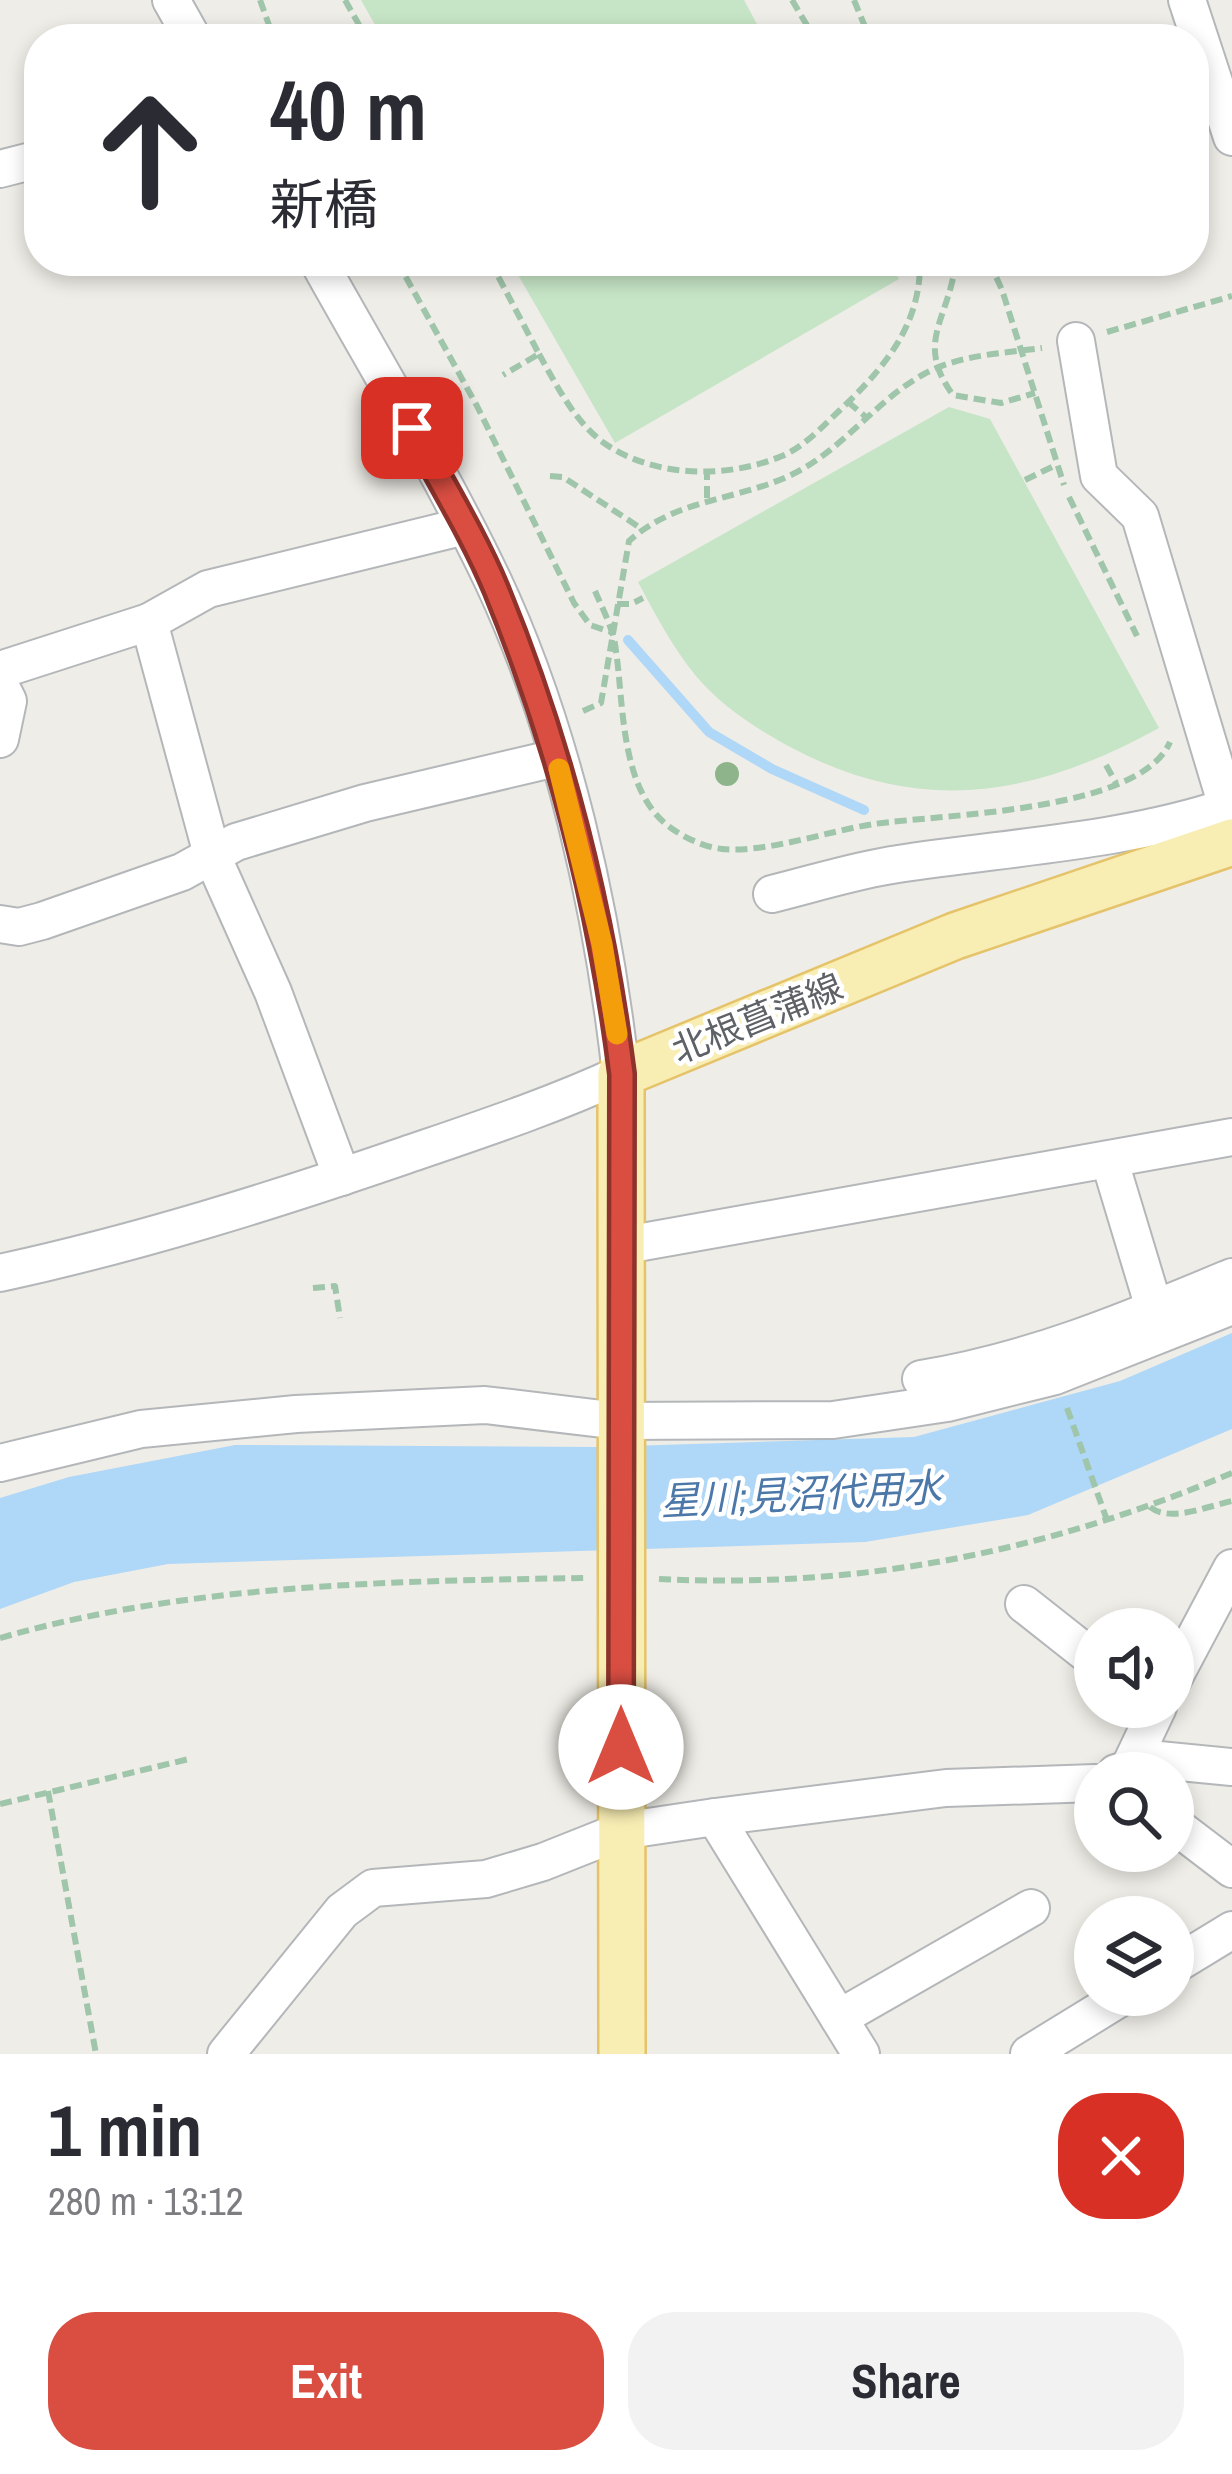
<!DOCTYPE html>
<html lang="en">
<head>
<meta charset="utf-8">
<style>
  body { margin:0; font-family:"Archivo Narrow","Noto Sans JP",sans-serif; background:#f2f2f3; color:#2b2b33; height:100vh; display:flex; flex-direction:column; font-size:45px; white-space:nowrap }
  * { box-sizing:border-box; margin:0 }
  p { font-size:39px; color:#7c7c81 }
  .icon { flex:none; width:66px; height:66px; fill:none; stroke:currentColor; stroke-width:2; stroke-linecap:round; stroke-linejoin:round }
  .map { position:relative; height:2054px; overflow:hidden }
  .side { display:flex; flex-direction:column; background:#fff; flex:1 }
  .side>* { flex:none }
  .banner { position:absolute; left:24px; top:24px; width:1185px; height:252px; border-radius:48px; box-shadow:0 6px 18px #0003; background:#fff; color:#2b2b33; overflow:hidden }
  .buttons { position:absolute; left:1074px; top:1608px; display:grid; gap:24px }
  .buttons a { display:grid; place-items:center; width:120px; height:120px; border-radius:50%; background:#fff; box-shadow:0 6px 18px #0003; font-size:60px }
  .pin { position:absolute; display:grid; place-items:center; width:102px; height:102px; color:#fff; margin:-51px; border-radius:24px; box-shadow:0 6px 18px #0006 }
  .me { position:absolute; width:132px; margin:-66px; rotate:0deg; stroke-linejoin:round; filter:drop-shadow(0 0 9px #0008) }
  .turn { display:flex; align-items:center; gap:42px; height:252px; padding:0 48px; font-size:54px }
  .turn .icon { width:156px; height:156px; stroke-width:2.5 }
  .turn b { display:block; font-size:84px; line-height:102px }
  .round { display:grid; place-items:center; flex:none; width:126px; height:126px; border-radius:48px; background:#f2f2f3 }
  .headline { display:flex; align-items:center; justify-content:space-between; height:204px; padding:0 48px }
  h1 { font-size:72px; font-weight:800; line-height:90px }
  .button { display:flex; gap:24px; margin-top:auto; padding:24px 48px }
  .button a { flex:1; height:138px; border-radius:48px; background:#da4e42; color:#fff; font-size:48px; font-weight:800; line-height:138px; text-align:center }
  .button a+a { background:#f2f2f3; color:#2b2b33 }
  .map>svg:first-child { display:block }
</style>
</head>
<body>
<div class="map">
<svg width="1232" height="2054" viewBox="0 0 1232 2054">
  <rect width="100%" height="100%" fill="#efede7"/>
  <!-- green -->
  <g fill="#c6e4c6">
    <path d="M361,0H744L765,39H383Z"/>
    <path d="M510,261H889L899,279L615,443Z"/>
    <path d="M949,407L990,419L1159,728C1034,797 921,816 792,748C758,730 721,706 696,676C673,648 655,614 638,582Z"/>
  </g>
  <!-- water -->
  <path fill="#afd7f7" d="M1232,1333V1429L1028,1515L865,1542L168,1564L74,1582L0,1609V1498L69,1477L235,1445L597,1447L914,1437L1120,1381Z"/>
  <g fill="none" stroke-linecap="round" stroke-linejoin="round">
    <!-- stream -->
    <path stroke="#afd7f7" stroke-width="10" d="M628,640L709,732L772,769L864,810"/>
    <!-- minor casing -->
    <g stroke="#b4b7ba" stroke-width="40">
      <g id="minor">
        <path d="M171,0L193,39"/>
        <path d="M1187,0L1232,137"/>
        <path d="M0,169L39,159"/>
        <path d="M1076,341L1099,476L1140,516L1232,823"/>
        <path d="M0,670L149,622"/>
        <path d="M0,685L8,701L0,739"/>
        <path d="M772,894C813,884 856,870 898,864C1008,847 1122,842 1227,807"/>
        <path d="M0,924L19,927L42,921L182,872L236,842L365,803L556,758"/>
        <path d="M1110,1162L1161,1331"/>
        <path d="M342,1177L273,992L213,858L149,622L208,589L465,526"/>
        <path d="M620,1246L1232,1137"/>
        <path d="M0,1273C138,1243 272,1201 406,1155C479,1130 552,1106 621,1074C603,912 563,730 493,581C441,472 377,367 318,261"/>
        <path d="M921,1379C1032,1361 1129,1320 1232,1277"/>
        <path d="M0,1463L141,1429L296,1414L485,1405L619,1421L833,1420L947,1403L1055,1376L1232,1306"/>
        <path d="M1024,1604L1095,1660"/>
        <path d="M1173,1679L1232,1568"/>
        <path d="M1130,1766L1158,1707"/>
        <path d="M1116,1773L1159,1760L1232,1767"/>
        <path d="M715,1817L861,2054"/>
        <path d="M1173,1824L1232,1869"/>
        <path d="M1173,1966L1232,1930"/>
        <path d="M839,2018L1031,1908"/>
        <path d="M226,2054L342,1911L373,1888L486,1879L543,1862L621,1831L715,1817L946,1788L1095,1783"/>
        <path d="M1029,2054L1125,1995"/>
      </g>
    </g>
    <!-- major casing -->
    <g stroke="#e5c36a" stroke-width="50">
      <path id="major" d="M622,2054L621,1074L955,936L1232,842"/>
    </g>
    <!-- path -->
    <g stroke="#9fc5aa" stroke-width="6" stroke-dasharray="12 6" stroke-linecap="butt">
      <path d="M260,0L274,39"/>
      <path d="M345,0L367,39"/>
      <path d="M792,0L815,39"/>
      <path d="M854,0L870,39"/>
      <path d="M397,261L477,406L574,603L590,625L611,632"/>
      <path d="M490,261L539,354L503,375"/>
      <path d="M956,261C949,320 914,342 953,395L1001,403L1035,393"/>
      <path d="M989,261L1002,290L1064,485"/>
      <path d="M1107,332L1232,296"/>
      <path d="M539,354C557,386 574,421 604,443C654,478 727,479 782,456C804,447 823,426 840,410C884,368 921,326 920,261"/>
      <path d="M848,402L866,417"/>
      <path d="M550,476L563,477L642,529"/>
      <path d="M1025,480L1056,465"/>
      <path d="M1069,497L1137,636"/>
      <path d="M707,498V472"/>
      <path d="M595,591C603,610 614,630 616,651C624,706 620,792 671,828C685,838 704,847 722,849C767,853 828,831 874,824C944,814 1140,812 1170,742"/>
      <path d="M617,604H631L643,598"/>
      <path d="M583,711L601,703L629,541C677,498 736,501 791,475C842,451 875,401 924,374C958,355 1004,353 1042,348"/>
      <path d="M1106,765L1116,783"/>
      <path d="M313,1288L335,1286L340,1318"/>
      <path d="M1067,1408L1108,1523"/>
      <path d="M1150,1507C1170,1523 1208,1506 1232,1501"/>
      <path d="M659,1579C862,1589 1045,1552 1232,1473"/>
      <path d="M0,1638C188,1584 391,1581 586,1578"/>
      <path d="M48,1791L96,2054"/>
      <path d="M0,1804L189,1759"/>
    </g>
    <!-- minor -->
    <use href="#minor" stroke="#fff" stroke-width="36"/>
    <!-- major -->
    <use href="#major" stroke="#f8edb3" stroke-width="45"/>
  </g>
  <!-- trees -->
  <circle fill="#8eb48c" cx="727" cy="774" r="12"/>
  <g fill="none" stroke-linecap="round" stroke-linejoin="round">
    <!-- route casing -->
    <g stroke="#8e332b" stroke-width="30">
      <path id="route" d="M412,428C440,481 473,534 496,589C560,745 601,908 622,1074L621,1747"/>
    </g>
    <!-- route -->
    <use href="#route" stroke="#da4e42" stroke-width="21"/>
    <!-- slow -->
    <path stroke="#f59e0b" stroke-width="21" d="M559,769L602,944L617,1034"/>
  </g>
  <g text-anchor="middle" dominant-baseline="central" stroke-width="9" stroke-linejoin="round" paint-order="stroke">
    <!-- street labels -->
    <g font-size="36" fill="#5e6266" stroke="#fff">
      <text transform="translate(757 1018) rotate(-22)">北根菖蒲線</text>
    </g>
    <!-- water labels -->
    <g font-size="39" font-style="italic" fill="#4c78a9" stroke="#fff">
      <text transform="translate(801 1494) rotate(-3)">星川;見沼代用水</text>
    </g>
  </g>
</svg>
<div class="buttons">
<a><svg class="icon" aria-label="sound" viewBox="0 0 24 24"><path d="M4 9h4l5-4v14l-5-4H4zM17 9q2 3 0 6"/></svg></a>
<a><svg class="icon" aria-label="search" viewBox="0 0 24 24"><circle cx="10" cy="10" r="6"/><path d="M15 15l6 6"/></svg></a>
<a><svg class="icon" aria-label="layers" viewBox="0 0 24 24"><path d="M12 4l9 5-9 5-9-5zM3 14l9 5 9-5"/></svg></a>
</div>
<div class="pin" style="left:412px;top:428px;background:#d93025"><svg class="icon" aria-label="arrive" viewBox="0 0 24 24"><path d="M6 21V4h12l-3 4 3 4H6"/></svg></div>
<svg class="me" style="left:621px;top:1747px" viewBox="-20 -20 40 40"><circle r="19" fill="#fff"/><path d="M0-13L10 11 0 6-10 11z" fill="#da4e42"/></svg>
<div class="banner">
<div class="turn"><svg class="icon" aria-label="ahead" viewBox="0 0 24 24"><path d="M12 20V5M6 11l6-6 6 6"/></svg><div><b>40 m</b>新橋</div></div>
</div>
</div>
<section class="side">
<div class="headline"><div><h1>1 min</h1><p>280 m · 13:12</p></div><a class="round" style="background:#d93025;color:#fff"><svg class="icon" aria-label="close" viewBox="0 0 24 24"><path d="M6 6l12 12M18 6L6 18"/></svg></a></div>
<div class="button"><a>Exit</a><a>Share</a></div>
</section>
</body>
</html>
